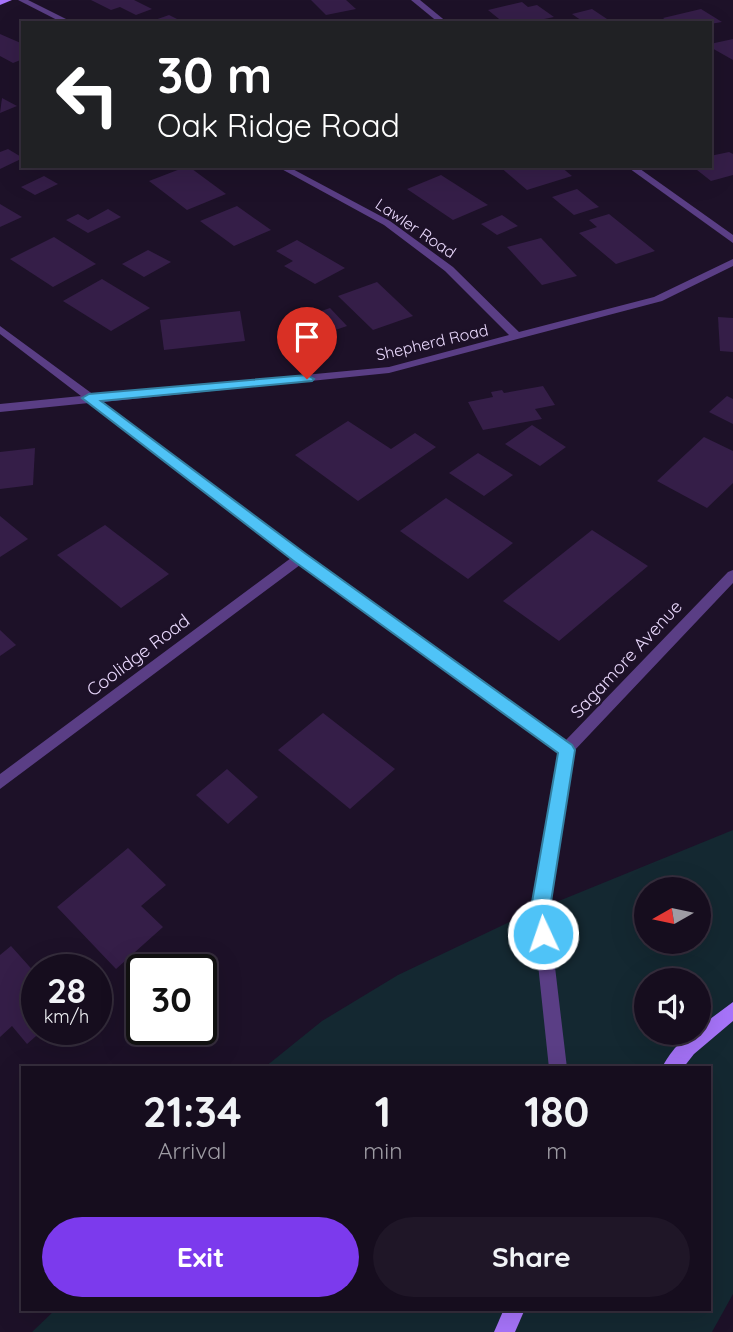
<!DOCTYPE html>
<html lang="en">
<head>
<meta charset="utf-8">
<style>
  body { margin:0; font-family:Quicksand,sans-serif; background:#1f1627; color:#f1f3f6; height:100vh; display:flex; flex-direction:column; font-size:26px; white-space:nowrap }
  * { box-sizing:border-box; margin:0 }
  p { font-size:23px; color:#9e9ca4 }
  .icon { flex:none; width:38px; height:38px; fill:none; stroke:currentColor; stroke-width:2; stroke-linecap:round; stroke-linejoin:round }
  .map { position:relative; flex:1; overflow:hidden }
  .side { position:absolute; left:21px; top:1066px; width:690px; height:245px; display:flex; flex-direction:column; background:#160d1e; border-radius:0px; box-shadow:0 7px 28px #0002,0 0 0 2px #352d3c }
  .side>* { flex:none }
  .banner { position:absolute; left:21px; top:21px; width:691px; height:147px; border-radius:0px; box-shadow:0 7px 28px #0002,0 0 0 2px #352d3c; background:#202124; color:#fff; overflow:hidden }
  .needle { width:46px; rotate:261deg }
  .fabs { position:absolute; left:634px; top:877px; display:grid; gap:14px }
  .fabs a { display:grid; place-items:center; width:77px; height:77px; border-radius:50%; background:#160d1e; box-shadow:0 7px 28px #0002,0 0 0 2px #352d3c; font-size:35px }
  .speed { position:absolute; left:21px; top:954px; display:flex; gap:14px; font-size:35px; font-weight:700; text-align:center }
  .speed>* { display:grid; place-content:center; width:91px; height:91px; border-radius:50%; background:#160d1e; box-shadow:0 7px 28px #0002,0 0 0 2px #352d3c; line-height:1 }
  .speed small { font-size:18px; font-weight:400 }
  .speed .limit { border:4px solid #111; border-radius:10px; background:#fff; color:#111 }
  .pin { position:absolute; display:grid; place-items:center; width:60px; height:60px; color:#fff; margin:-72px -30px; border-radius:50% 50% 50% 0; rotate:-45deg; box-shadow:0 0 7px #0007 }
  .pin .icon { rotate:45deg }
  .me { position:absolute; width:77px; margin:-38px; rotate:357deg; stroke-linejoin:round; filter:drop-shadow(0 0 5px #0008) }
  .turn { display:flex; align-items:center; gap:24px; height:147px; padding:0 21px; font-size:32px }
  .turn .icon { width:91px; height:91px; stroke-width:2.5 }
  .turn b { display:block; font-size:49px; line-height:60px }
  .eta { display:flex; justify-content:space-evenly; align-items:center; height:119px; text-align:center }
  .eta b { font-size:42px; font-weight:700; line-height:49px }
  .button { display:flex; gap:14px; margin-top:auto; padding:14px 21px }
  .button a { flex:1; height:80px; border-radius:42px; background:#7c3aed; color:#fff; font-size:28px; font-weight:700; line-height:80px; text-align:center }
  .button a+a { background:#1f1627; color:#f1f3f6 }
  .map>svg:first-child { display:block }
</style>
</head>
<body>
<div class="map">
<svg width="733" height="1332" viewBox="0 0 733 1332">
  <rect width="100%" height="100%" fill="#1d1128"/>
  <!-- green -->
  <path fill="#142831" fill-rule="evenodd" d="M733,830V1294L712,1332H32L56,1309H709V1068L265,1067L322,1021L398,975L522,916ZM646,889H698V942H646ZM646,980H698V1032H646Z"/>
  <!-- building -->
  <g fill="#351e48">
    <path d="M91,0H134L152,9L136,15L120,7L111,10Z"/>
    <path d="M311,0H346L356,9L326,15Z"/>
    <path d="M522,2L528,7L537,5L554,17L525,23H504L488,10Z"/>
    <path d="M592,9L607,19L585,23L572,14Z"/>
    <path d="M701,9L722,22L710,24L670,23L663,18Z"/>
    <path d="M169,15L185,23H149V22Z"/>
    <path d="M0,34L23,44V59L13,63L0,56Z"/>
    <path d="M733,39V60L710,47V44Z"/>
    <path d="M2,98L17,106L0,113Z"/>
    <path d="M8,149L23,158L0,169V152Z"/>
    <path d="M729,152L733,154V175L711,181L692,166H710V156Z"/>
    <path d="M188,166L226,194L187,210L149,181Z"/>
    <path d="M499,166H560L572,176L527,190Z"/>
    <path d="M441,175L488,205L453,220L407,189Z"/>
    <path d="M44,176L58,184L35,195L21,187Z"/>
    <path d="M577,189L599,207L574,215L552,197Z"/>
    <path d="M0,204L22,217L0,227Z"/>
    <path d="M237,206L271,230L234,246L200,221Z"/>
    <path d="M108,209L121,217L88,233L66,220L78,214L88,220Z"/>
    <path d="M609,214L655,251L616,264L579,233L597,227L589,220Z"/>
    <path d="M502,215L518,226L497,235L481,224Z"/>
    <path d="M54,237L96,264L53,287L10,259Z"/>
    <path d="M541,238L577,276L542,285L507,247Z"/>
    <path d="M297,240L345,268L315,284L284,266L293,261L276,251Z"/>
    <path d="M148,250L171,262L144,277L122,264Z"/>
    <path d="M102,279L150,308L111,331L63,301Z"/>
    <path d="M377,282L413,316L373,330L338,296Z"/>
    <path d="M330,308L347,326L318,336L301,318Z"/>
    <path d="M240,311L245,341L164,350L160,320Z"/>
    <path d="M718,317L733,318V352L720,351Z"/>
    <path d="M543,386L555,405L535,409L542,419L483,430L468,402L493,397L491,392L502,390L504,393Z"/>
    <path d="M727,396L733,399V424L709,412Z"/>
    <path d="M348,421L391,449L415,433L436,447L358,501L295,455Z"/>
    <path d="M532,425L566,447L540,466L505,444Z"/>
    <path d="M704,437L733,451V483L707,508L657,481Z"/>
    <path d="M35,448L33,485L0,489V452Z"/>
    <path d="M478,453L513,475L484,496L449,473Z"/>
    <path d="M446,498L513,543L468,579L400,531Z"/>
    <path d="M0,516L28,539L0,557Z"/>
    <path d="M105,525L169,574L121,608L57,555Z"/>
    <path d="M592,530L648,566L559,641L503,601Z"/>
    <path d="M0,630L16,645L0,656Z"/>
    <path d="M323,713L395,769L350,809L278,750Z"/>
    <path d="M227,769L258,797L228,824L196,795Z"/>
    <path d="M128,848L166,885L141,906L163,927L116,969L57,907Z"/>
    <path d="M11,946L37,975V1029H44L27,1044L12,1026L0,1037V955Z"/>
  </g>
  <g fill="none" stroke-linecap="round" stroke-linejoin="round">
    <!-- street -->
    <g fill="#5a3e85" fill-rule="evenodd">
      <path d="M18,0H28L74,23H63Z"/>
      <path d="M411,0H420L448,23H439Z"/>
      <path d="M276,166H287L390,221L453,267L519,332L654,297L733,259V266L662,301L389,373L103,402L305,555L565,741L728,572L733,570V583L573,752L548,908L567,1068H549L532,908L558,752L300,565L0,789V774L291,558L89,403L0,412V404L81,396L0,334V326L94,395L389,367L509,335L445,271L384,225Z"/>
      <path d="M626,166H636L733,235V243Z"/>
    </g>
    <!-- secondary -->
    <g fill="#a774fa" fill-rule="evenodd">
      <path d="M0,0H12L0,5Z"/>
      <path d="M733,1002V1021L694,1054L683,1068H662C668,1055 684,1034 698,1032V1028Z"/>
      <path d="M504,1309H525L515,1332H494Z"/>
    </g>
  </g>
  <!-- route -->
  <path fill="#4fc3f7" stroke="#337fa1" stroke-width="2" d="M307,375L314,379L312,381L101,401L306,554L572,745L575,750L550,908L553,934L550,941L543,943L537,941L531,908L558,753L295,562L82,398L89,394Z"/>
  <g text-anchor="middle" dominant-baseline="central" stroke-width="5" stroke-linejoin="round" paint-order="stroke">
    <!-- far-street labels -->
    <g font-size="16" fill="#ead9fd" stroke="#1d1128">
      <text transform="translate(416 228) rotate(34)">Lawler Road</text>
      <text transform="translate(432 342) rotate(-13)">Shepherd Road</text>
    </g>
    <!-- street labels -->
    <g font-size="18" fill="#ead9fd" stroke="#1d1128">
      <text transform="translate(138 655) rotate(-37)">Coolidge Road</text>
      <text transform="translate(626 659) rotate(-47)">Sagamore Avenue</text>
    </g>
  </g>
</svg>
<div class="fabs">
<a><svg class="needle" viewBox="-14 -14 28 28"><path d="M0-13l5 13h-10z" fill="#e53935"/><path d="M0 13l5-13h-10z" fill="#9e9ca4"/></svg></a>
<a><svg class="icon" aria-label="sound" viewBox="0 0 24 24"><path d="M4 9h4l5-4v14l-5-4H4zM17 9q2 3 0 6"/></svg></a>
</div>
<div class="speed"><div>28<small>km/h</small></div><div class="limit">30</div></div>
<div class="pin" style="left:307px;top:379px;background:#d93025"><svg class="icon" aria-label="arrive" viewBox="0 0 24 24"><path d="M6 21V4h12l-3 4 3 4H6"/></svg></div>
<svg class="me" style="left:543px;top:934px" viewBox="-20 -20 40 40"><circle r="17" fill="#4fc3f7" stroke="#fff" stroke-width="3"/><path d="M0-11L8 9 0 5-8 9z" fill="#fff"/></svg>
<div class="banner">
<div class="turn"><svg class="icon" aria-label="left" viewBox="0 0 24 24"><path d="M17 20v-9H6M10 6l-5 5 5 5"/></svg><div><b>30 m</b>Oak Ridge Road</div></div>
</div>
<section class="side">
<div class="eta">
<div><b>21:34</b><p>Arrival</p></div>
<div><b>1</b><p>min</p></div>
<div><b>180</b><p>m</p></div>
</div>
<div class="button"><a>Exit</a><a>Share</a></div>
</section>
</div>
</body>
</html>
